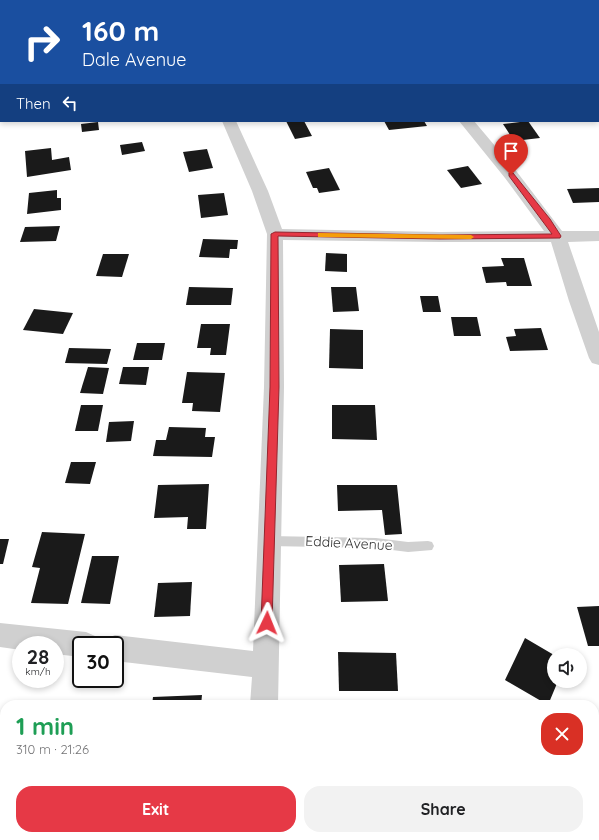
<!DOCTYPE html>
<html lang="en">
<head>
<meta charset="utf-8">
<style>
  body { margin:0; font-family:Quicksand,sans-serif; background:#f2f2f2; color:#202124; height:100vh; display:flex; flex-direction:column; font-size:15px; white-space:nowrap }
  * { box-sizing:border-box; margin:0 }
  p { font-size:13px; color:#757577 }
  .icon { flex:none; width:22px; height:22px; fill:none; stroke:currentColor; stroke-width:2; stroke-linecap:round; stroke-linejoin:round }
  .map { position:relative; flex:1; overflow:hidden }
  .details { position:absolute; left:0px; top:700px; width:599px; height:140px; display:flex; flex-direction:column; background:#fff; border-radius:16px 16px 0 0; box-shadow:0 2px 6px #0003 }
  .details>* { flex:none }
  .hud { position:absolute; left:0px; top:0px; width:599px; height:122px; box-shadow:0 2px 6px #0003; background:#1a4fa0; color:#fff; overflow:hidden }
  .tools { position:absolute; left:547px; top:648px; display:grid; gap:8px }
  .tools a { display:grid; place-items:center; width:40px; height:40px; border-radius:50%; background:#fff; box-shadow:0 2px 6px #0003; font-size:20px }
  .speed { position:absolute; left:12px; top:636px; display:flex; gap:8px; font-size:20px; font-weight:700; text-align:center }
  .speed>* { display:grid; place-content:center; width:52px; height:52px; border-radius:50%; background:#fff; box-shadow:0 2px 6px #0003; line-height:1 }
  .speed small { font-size:10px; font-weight:400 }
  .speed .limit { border:2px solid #111; border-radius:6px; background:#fff; color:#111 }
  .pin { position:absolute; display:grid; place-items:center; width:34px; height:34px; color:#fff; margin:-41px -17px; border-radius:50% 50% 50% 0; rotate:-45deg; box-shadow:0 0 4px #0007 }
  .pin .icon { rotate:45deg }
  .me { position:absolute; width:44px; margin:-22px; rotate:2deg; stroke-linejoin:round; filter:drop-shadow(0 0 3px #0008) }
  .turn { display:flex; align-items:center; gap:14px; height:84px; padding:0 16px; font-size:18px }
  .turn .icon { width:52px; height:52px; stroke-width:2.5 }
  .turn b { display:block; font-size:28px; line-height:34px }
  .then { display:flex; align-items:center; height:38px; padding:0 16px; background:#0003; gap:8px; font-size:15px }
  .round { display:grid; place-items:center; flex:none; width:42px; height:42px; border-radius:16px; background:#f2f2f2 }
  .head { display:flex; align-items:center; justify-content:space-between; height:68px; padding:0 16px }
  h1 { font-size:24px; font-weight:700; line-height:30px; color:#1e9e55 }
  .button { display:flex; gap:8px; margin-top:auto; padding:8px 16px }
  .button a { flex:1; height:46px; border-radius:16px; background:#e63946; color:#fff; font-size:16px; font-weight:700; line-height:46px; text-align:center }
  .button a+a { background:#f2f2f2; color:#202124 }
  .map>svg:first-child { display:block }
</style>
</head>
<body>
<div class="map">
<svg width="599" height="840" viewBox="0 0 599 840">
  <rect width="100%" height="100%" fill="#fff"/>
  <!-- building -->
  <g fill="#1a1a1a">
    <path d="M286,121H304L312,136L295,139Z"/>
    <path d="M384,121H424L427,126L389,130Z"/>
    <path d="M528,121L540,138L514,141L503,124Z"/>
    <path d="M98,122L99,130L82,132L81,124Z"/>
    <path d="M142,142L145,151L122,155L120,145Z"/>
    <path d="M51,148L52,160L69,157L71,170L27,177L25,151Z"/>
    <path d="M207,149L213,168L189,172L183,152Z"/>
    <path d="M468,166L482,184L461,188L447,170Z"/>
    <path d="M329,168L340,190L319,193L317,188H313L306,172Z"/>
    <path d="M599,188V202L573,203L567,189Z"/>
    <path d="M57,190V198H61V210L27,214L29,193Z"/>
    <path d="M224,193L228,215L201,218L198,195Z"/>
    <path d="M60,226L56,241L20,242L25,227Z"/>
    <path d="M203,239L238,240L237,249H230L229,258L199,257Z"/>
    <path d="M326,253L347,254V272L325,271Z"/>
    <path d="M103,254H129L122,277L96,276Z"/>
    <path d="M501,258H524L532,286H507L506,282L486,283L482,267L504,266Z"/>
    <path d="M189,287L233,288L231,305H186Z"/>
    <path d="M331,287H356L359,311L333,312Z"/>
    <path d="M420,296H438L441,312H423Z"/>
    <path d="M34,309L73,313L63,334L23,330Z"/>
    <path d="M451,317H477L481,336H454Z"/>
    <path d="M201,324H230L226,355H210L211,348H197Z"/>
    <path d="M541,328L548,350L510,351L506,337L516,336L514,329Z"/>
    <path d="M330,329L363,330V369L329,368Z"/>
    <path d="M137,343H165L162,360H133Z"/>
    <path d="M69,348L111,349L107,364L65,363Z"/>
    <path d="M88,367L109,368L103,394L80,393Z"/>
    <path d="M123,367H149L146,385L119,384Z"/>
    <path d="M187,372L225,373L220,412L192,411L193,403H182Z"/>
    <path d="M81,405H103L98,431H75Z"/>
    <path d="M332,405H375L377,440L332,439Z"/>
    <path d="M134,421L131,441L106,442L109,422Z"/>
    <path d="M169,427L206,428L205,437H215L212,457L153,456L156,440H166Z"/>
    <path d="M71,462H96L90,484L65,483Z"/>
    <path d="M209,484L206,529H187L188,517L154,518L158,485Z"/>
    <path d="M337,485H397L402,534L385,535L382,510L338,511Z"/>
    <path d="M42,532L85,534L68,604L31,603L40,568L32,567Z"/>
    <path d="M0,539H9L3,564H0Z"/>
    <path d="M92,556H119L110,604L81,603Z"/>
    <path d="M384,564L388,601L341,602L339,565Z"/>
    <path d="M192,582L190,616L154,617L158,583Z"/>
    <path d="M599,606V646H588L577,607Z"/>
    <path d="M525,638L554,655V681H558L548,705L505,680Z"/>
    <path d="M338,652L396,653L398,691H339Z"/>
    <path d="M202,695L201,705H152L153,697Z"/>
  </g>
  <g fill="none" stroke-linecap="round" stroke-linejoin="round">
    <!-- lane -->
    <path fill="#d0d0d0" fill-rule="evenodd" d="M269,536L376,538L408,542L428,541L432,542L434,546L432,550L408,552L376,548L269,546L265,545L263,541L265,537Z"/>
    <!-- street -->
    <g fill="#d0d0d0" fill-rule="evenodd">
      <rect x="167" y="0" width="12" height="1"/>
      <path d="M417,0H429L430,1H418Z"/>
      <rect x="598" y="66" width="1" height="8"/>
      <path d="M222,121H236L268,191L282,229L440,232L544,231L505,178L459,121H474L517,172L562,231H599V241L568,242L599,332V365L592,363L589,358L569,301L551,242H440L283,240L284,387L278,705H250L252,677L115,661V645H103L106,639L115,635L253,651L264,387L267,234L252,191Z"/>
      <path d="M0,623L86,632L95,636L99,645H81V657L55,654V645H21V650L0,647Z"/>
      <rect x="245" y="835" width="30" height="5"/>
    </g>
    <!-- secondary -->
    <rect fill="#bdbdbd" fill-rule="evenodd" x="598" y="4" width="1" height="8"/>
  </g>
  <!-- route -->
  <path fill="#e63946" stroke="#96252e" d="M509,173H513L550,219L561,236L560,238L440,239L278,236L279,387L272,623L271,626L267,628L263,626L261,623L270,387L271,234L275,232L440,235L552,234L509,176Z"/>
  <!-- slow -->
  <path fill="#f59e0b" d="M318,233L471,235L474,237L471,239L321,237H318Z"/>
  <g text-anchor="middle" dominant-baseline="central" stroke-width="4" stroke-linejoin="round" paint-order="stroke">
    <!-- street labels -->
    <g font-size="14" fill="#333" stroke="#fff">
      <text transform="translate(349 543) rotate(3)">Eddie Avenue</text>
    </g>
  </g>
</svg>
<div class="tools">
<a><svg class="icon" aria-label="sound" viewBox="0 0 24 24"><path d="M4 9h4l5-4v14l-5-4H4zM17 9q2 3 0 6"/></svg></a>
</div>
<div class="speed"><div>28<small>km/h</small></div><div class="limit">30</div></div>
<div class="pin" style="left:511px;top:175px;background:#d93025"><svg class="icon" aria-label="arrive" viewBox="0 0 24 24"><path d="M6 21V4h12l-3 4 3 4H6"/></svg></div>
<svg class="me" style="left:267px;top:623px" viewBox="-20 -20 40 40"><path d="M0-17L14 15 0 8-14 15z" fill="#e63946" stroke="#fff" stroke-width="4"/></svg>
<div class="hud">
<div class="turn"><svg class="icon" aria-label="right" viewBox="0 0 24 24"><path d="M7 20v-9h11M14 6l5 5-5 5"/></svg><div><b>160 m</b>Dale Avenue</div></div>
<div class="then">Then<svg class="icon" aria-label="left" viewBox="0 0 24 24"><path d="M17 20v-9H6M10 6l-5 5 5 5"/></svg></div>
</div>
<section class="details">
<div class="head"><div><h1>1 min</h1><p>310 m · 21:26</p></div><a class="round" style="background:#d93025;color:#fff"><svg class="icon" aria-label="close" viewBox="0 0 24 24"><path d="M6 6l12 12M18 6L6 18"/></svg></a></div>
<div class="button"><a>Exit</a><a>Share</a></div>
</section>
</div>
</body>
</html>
